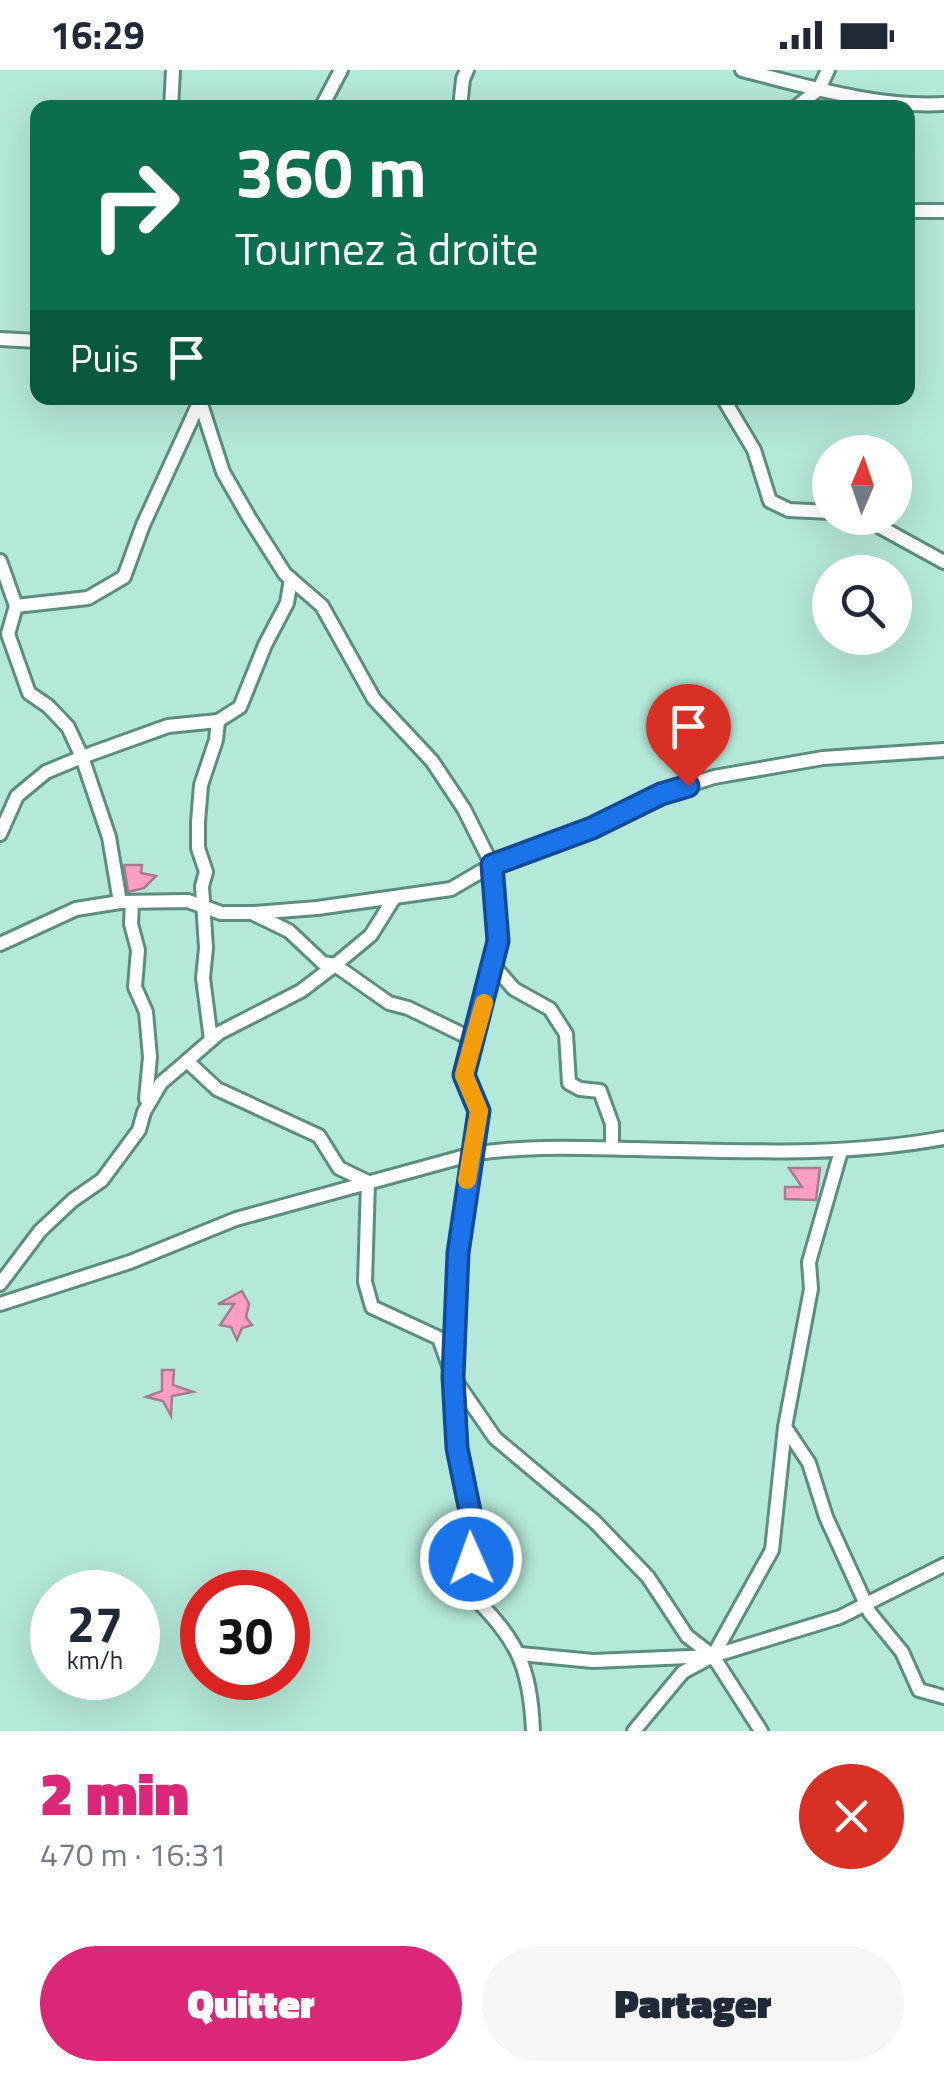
<!DOCTYPE html>
<html lang="fr">
<head>
<meta charset="utf-8">
<style>
  body { margin:0; font-family:"Titillium Web",sans-serif; background:#f6f6f7; color:#1f2937; height:100vh; display:flex; flex-direction:column; font-size:38px; white-space:nowrap }
  * { box-sizing:border-box; margin:0 }
  p { font-size:32px; color:#747a83 }
  .icon { flex:none; width:55px; height:55px; fill:none; stroke:currentColor; stroke-width:2; stroke-linecap:round; stroke-linejoin:round }
  .map { position:relative; height:1661px; overflow:hidden }
  .sheet { display:flex; flex-direction:column; background:#fff; flex:1 }
  .sheet>* { flex:none }
  .guide { position:absolute; left:30px; top:30px; width:885px; height:305px; border-radius:20px; box-shadow:0 10px 40px #0002; background:#0b6e4f; color:#fff; overflow:hidden }
  .needle { width:65px; rotate:2deg }
  .buttons { position:absolute; left:812px; top:365px; display:grid; gap:20px }
  .buttons a { display:grid; place-items:center; width:100px; height:100px; border-radius:50%; background:#fff; box-shadow:0 10px 40px #0002; font-size:50px }
  .speed { position:absolute; left:30px; top:1500px; display:flex; gap:20px; font-size:50px; font-weight:700; text-align:center }
  .speed>* { display:grid; place-content:center; width:130px; height:130px; border-radius:50%; background:#fff; box-shadow:0 10px 40px #0002; line-height:1 }
  .speed small { font-size:25px; font-weight:400 }
  .speed .limit { border:15px solid #d22; background:#fff; color:#111 }
  .pin { position:absolute; display:grid; place-items:center; width:85px; height:85px; color:#fff; margin:-102px -42px; border-radius:50% 50% 50% 0; rotate:-45deg; box-shadow:0 0 10px #0007 }
  .pin .icon { rotate:45deg }
  .me { position:absolute; width:110px; margin:-55px; rotate:358deg; stroke-linejoin:round; filter:drop-shadow(0 0 8px #0008) }
  .turn { display:flex; align-items:center; gap:35px; height:210px; padding:0 40px; font-size:45px }
  .turn .icon { width:130px; height:130px; stroke-width:2.5 }
  .turn b { display:block; font-size:70px; line-height:85px }
  .then { display:flex; align-items:center; height:95px; padding:0 40px; background:#0003; gap:20px; font-size:38px }
  .round { display:grid; place-items:center; flex:none; width:105px; height:105px; border-radius:52px; background:#f6f6f7 }
  .summary { display:flex; align-items:center; justify-content:space-between; height:170px; padding:0 40px }
  h1 { font-size:60px; font-weight:800; line-height:75px; color:#db2777 }
  .primary-button { display:flex; gap:20px; margin-top:auto; padding:20px 40px }
  .primary-button a { flex:1; height:115px; border-radius:60px; background:#db2777; color:#fff; font-size:40px; font-weight:800; line-height:115px; text-align:center }
  .primary-button a+a { background:#f6f6f7; color:#1f2937 }
  .status { display:flex; justify-content:space-between; align-items:center; height:70px; padding:0 50px; background:#fff; direction:ltr }
  .status svg { height:28px; fill:currentColor }
  .map>svg:first-child { display:block }
</style>
</head>
<body>
<div class="status"><b>16:29</b><svg viewBox="0 0 49 12"><path d="M0 12V9h3v3zM5 12V6h3v6zM10 12V3h3v9zM15 12V0h3v12zM26 1h20v11H26zM47 4h2v5h-2z"/></svg></div>
<div class="map">
<svg width="944" height="1661" viewBox="0 0 944 1661">
  <rect width="100%" height="100%" fill="#b4e8d8"/>
  <!-- building -->
  <g fill="#ff9ec5" stroke="#a67b8b" stroke-width="2.5">
    <path d="M124,795H142L141,803L156,806L144,818L128,822Z"/>
    <path d="M789,1098H820L816,1130L785,1129V1117H802Z"/>
    <path d="M242,1221L249,1234L246,1247L252,1255L242,1258L237,1270L231,1257L220,1255L234,1234H218Z"/>
    <path d="M162,1300H174L173,1315L193,1322L172,1326L171,1346L163,1331L146,1327L162,1321Z"/>
  </g>
  <g fill="none" stroke-linecap="round" stroke-linejoin="round">
    <!-- street casing -->
    <g stroke="#5c8d7f" stroke-width="18">
      <g id="street">
        <path d="M742,0C806,16 877,38 944,34"/>
        <path d="M171,38L173,0"/>
        <path d="M321,38L341,0"/>
        <path d="M460,38L463,9L467,0"/>
        <path d="M795,38L819,19L828,0"/>
        <path d="M908,141H944"/>
        <path d="M0,269L38,271"/>
        <path d="M199,328L223,402L250,449L285,504L322,536L374,629L432,691L464,739L492,795L498,871L464,1005L479,1041L458,1183L453,1307L457,1378L473,1456L470,1523C517,1570 530,1594 533,1661"/>
        <path d="M723,328L754,380L770,431L789,440L830,442"/>
        <path d="M864,448L944,492"/>
        <path d="M0,491L16,536L88,528L124,507L143,455L200,331"/>
        <path d="M291,509L287,533L265,575L240,637L218,651L168,656L82,687L109,767L120,832L188,831L221,843H253L317,838L451,819L492,795L592,758L661,724L714,707L823,688L944,680"/>
        <path d="M0,764L17,726L46,702L82,687L68,657L48,636L29,623L8,564L16,536"/>
        <path d="M132,832L131,854L138,880L135,917L146,942L150,987L146,1029"/>
        <path d="M254,844L289,861L323,893L335,895L389,933L408,938L474,970"/>
        <path d="M0,874L76,839L120,832"/>
        <path d="M493,895L514,919L550,939L566,964L569,1013L580,1019L600,1021L612,1054V1078"/>
        <path d="M211,970L203,908L206,878L202,816L206,802L198,778V752L201,715L216,670L218,651"/>
        <path d="M187,991L219,963L301,921L335,895L371,865L394,828"/>
        <path d="M0,1214L40,1161L73,1130L102,1110L139,1060L144,1042L161,1013L187,991L217,1019L319,1066L339,1098L368,1112L365,1212L372,1237L439,1268L453,1307L495,1368L594,1451L648,1507L687,1566L713,1586L761,1661"/>
        <path d="M0,1234L130,1192L236,1149L473,1084C526,1075 582,1078 635,1079C738,1081 842,1087 944,1068"/>
        <path d="M785,1357L809,1393L826,1447L870,1543L902,1582L919,1620L944,1627"/>
        <path d="M520,1584L593,1591L713,1586L840,1547L944,1495"/>
        <path d="M634,1661L683,1602L713,1586L772,1480L785,1357L811,1219L809,1192L841,1081"/>
      </g>
    </g>
    <!-- street -->
    <use href="#street" stroke="#fff" stroke-width="12"/>
  </g>
  <g fill="none" stroke-linecap="round" stroke-linejoin="round">
    <!-- route casing -->
    <g stroke="#114b97" stroke-width="25">
      <path id="route" d="M471,1489L473,1456L457,1378L453,1307L458,1183L479,1041L464,1005L498,871L492,795L592,758L661,724L688,716"/>
    </g>
    <!-- route -->
    <use href="#route" stroke="#1a73e8" stroke-width="18"/>
    <!-- slow -->
    <path stroke="#f59e0b" stroke-width="18" d="M467,1110L479,1041L464,1005L484,933"/>
  </g>
</svg>
<div class="buttons">
<a><svg class="needle" viewBox="-14 -14 28 28"><path d="M0-13l5 13h-10z" fill="#e53935"/><path d="M0 13l5-13h-10z" fill="#747a83"/></svg></a>
<a><svg class="icon" aria-label="search" viewBox="0 0 24 24"><circle cx="10" cy="10" r="6"/><path d="M15 15l6 6"/></svg></a>
</div>
<div class="speed"><div>27<small>km/h</small></div><div class="limit">30</div></div>
<div class="pin" style="left:688px;top:716px;background:#d93025"><svg class="icon" aria-label="arrive" viewBox="0 0 24 24"><path d="M6 21V4h12l-3 4 3 4H6"/></svg></div>
<svg class="me" style="left:471px;top:1489px" viewBox="-20 -20 40 40"><circle r="17" fill="#1a73e8" stroke="#fff" stroke-width="3"/><path d="M0-11L8 9 0 5-8 9z" fill="#fff"/></svg>
<div class="guide">
<div class="turn"><svg class="icon" aria-label="right" viewBox="0 0 24 24"><path d="M7 20v-9h11M14 6l5 5-5 5"/></svg><div><b>360 m</b>Tournez à droite</div></div>
<div class="then">Puis<svg class="icon" aria-label="arrive" viewBox="0 0 24 24"><path d="M6 21V4h12l-3 4 3 4H6"/></svg></div>
</div>
</div>
<section class="sheet">
<div class="summary"><div><h1>2 min</h1><p>470 m · 16:31</p></div><a class="round" style="background:#d93025;color:#fff"><svg class="icon" aria-label="close" viewBox="0 0 24 24"><path d="M6 6l12 12M18 6L6 18"/></svg></a></div>
<div class="primary-button"><a>Quitter</a><a>Partager</a></div>
</section>
</body>
</html>
